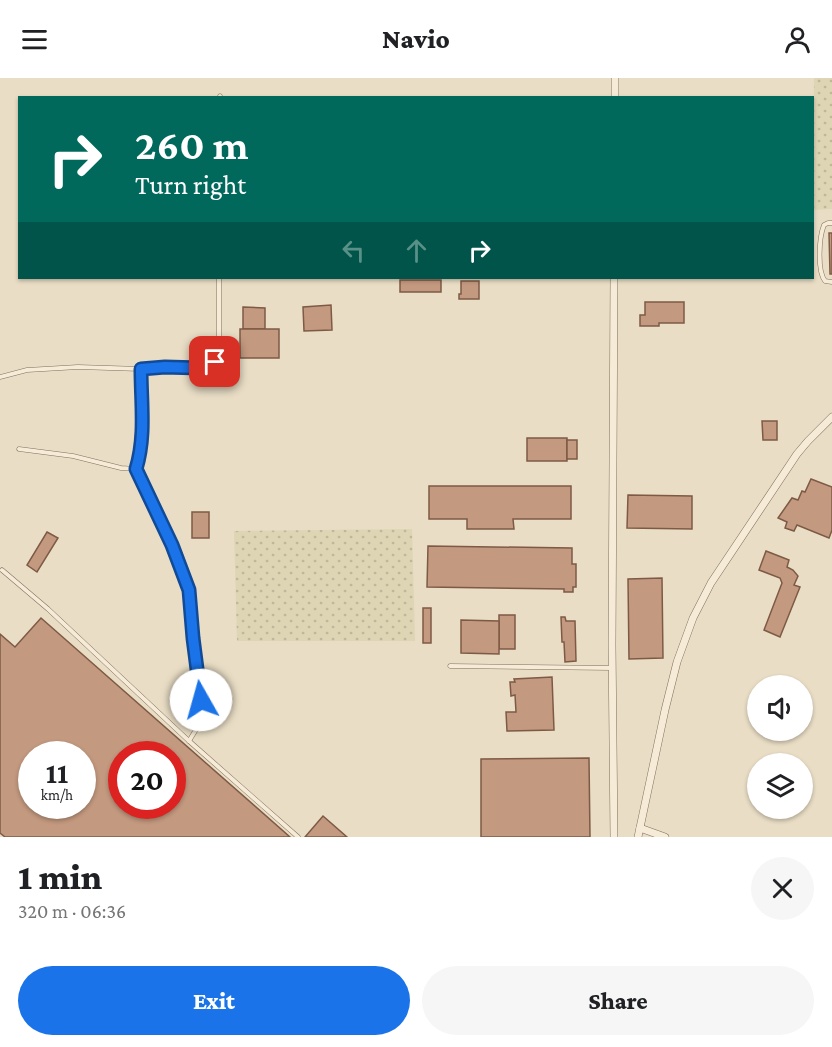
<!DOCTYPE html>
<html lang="en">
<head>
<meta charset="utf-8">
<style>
  body { margin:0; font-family:"Crimson Pro",serif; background:#f6f6f6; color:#202124; height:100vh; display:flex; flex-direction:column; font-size:22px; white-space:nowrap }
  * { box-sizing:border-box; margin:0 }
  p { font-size:20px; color:#757577 }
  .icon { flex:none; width:33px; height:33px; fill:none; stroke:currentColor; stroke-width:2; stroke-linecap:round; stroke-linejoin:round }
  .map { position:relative; height:759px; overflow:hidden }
  .sheet { display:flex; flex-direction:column; background:#fff; flex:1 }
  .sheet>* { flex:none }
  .top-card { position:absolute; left:18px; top:18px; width:796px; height:183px; border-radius:0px; box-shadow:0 2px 4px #0004; background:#00695c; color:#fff; overflow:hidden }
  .controls { position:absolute; left:747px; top:597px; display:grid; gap:12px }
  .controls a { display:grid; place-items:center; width:66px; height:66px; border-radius:50%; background:#fff; box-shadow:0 2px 4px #0004; font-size:30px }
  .speed { position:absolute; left:18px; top:663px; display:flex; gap:12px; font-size:30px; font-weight:700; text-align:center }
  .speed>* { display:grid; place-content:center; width:78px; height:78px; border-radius:50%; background:#fff; box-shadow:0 2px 4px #0004; line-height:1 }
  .speed small { font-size:15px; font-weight:400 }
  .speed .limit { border:9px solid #d22; background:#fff; color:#111 }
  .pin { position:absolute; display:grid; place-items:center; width:51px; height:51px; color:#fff; margin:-26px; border-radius:12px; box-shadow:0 3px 9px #0006 }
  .me { position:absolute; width:66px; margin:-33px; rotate:353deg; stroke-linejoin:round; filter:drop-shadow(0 0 4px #0008) }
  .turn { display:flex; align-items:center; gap:21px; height:126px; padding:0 18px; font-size:27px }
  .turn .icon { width:78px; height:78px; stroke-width:2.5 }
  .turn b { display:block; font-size:42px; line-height:51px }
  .lanes { display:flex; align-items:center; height:57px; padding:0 18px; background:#0003; justify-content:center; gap:30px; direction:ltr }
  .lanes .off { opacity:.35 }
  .round { display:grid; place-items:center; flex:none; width:63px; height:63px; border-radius:32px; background:#f6f6f6 }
  .overview { display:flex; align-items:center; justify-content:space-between; height:102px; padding:0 18px }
  h1 { font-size:36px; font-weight:800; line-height:45px }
  .cta { display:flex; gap:12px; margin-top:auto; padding:12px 18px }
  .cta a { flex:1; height:69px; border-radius:36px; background:#1a73e8; color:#fff; font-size:24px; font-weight:800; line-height:69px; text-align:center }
  .cta a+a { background:#f6f6f6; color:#202124 }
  header { display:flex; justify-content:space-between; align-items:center; height:78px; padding:0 18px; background:#fff; font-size:27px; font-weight:800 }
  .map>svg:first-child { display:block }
</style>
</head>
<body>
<header><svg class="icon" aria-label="menu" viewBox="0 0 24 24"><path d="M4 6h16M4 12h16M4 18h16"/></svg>Navio<svg class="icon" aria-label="person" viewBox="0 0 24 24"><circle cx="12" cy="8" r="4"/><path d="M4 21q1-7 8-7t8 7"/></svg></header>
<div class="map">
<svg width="832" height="759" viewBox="0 0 832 759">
  <defs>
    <pattern id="farmland-dots" width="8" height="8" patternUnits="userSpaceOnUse" patternTransform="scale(1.5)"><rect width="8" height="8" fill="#ddd5b3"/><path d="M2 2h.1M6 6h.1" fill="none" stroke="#beb79a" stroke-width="1.8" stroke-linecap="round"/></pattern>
  </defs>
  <rect width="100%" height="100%" fill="#e9ddc5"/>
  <!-- farmland -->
  <g fill="url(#farmland-dots)">
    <path d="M814,0H832V131L813,132Z"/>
    <path d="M412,451L415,563H237L234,453Z"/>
  </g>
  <!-- building -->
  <g fill="#c3997f" stroke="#7e5a45" stroke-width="1.5" fill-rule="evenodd">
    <path d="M829,155H832V196H830Z"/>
    <rect x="400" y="202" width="41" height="12"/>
    <path d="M461,203H479V221H459V216H461Z"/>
    <path d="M645,224H684V245H659V248H640V237H645Z"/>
    <path d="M331,227L332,252L304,253L303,229Z"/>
    <path d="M243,229L265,230V251H243Z"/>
    <rect x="240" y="251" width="39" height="29"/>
    <path d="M762,343H777V362H763Z"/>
    <rect x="527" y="360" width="40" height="23"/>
    <rect x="567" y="362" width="10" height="19"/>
    <path d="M811,401L832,409V452L829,460L797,447L794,453L785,450L787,444L778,440L792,420L798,422L802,413L805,414Z"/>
    <path d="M429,408H571V441H513L514,451H467V441H429Z"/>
    <path d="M628,417L692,418V451L627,450Z"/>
    <rect x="192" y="434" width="17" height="26"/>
    <path d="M47,454L58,460L37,494L27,487Z"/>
    <path d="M428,468L572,470V486H576V509H573V514H564V511L427,509Z"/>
    <path d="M766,473L789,482L787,489L793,492L798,498L794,507L800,509L780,559L764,552L782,505L780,500L759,492Z"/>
    <path d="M662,500L663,580L629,581L628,501Z"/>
    <rect x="423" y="530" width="8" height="35"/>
    <rect x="499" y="537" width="16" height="34"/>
    <path d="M561,539H565L566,543H575L576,583L565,584L564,564H562Z"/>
    <path d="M41,540L290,759H5L0,755V556L15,569ZM32,676H82V728H32ZM122,676H172V728H122Z"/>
    <path d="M461,542L499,543V576L461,575Z"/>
    <path d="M552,599L554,652L507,653L506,634H516L515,617L511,618L510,604H515L514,601Z"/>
    <path d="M589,680L590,759H481V681Z"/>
    <path d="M323,738L347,759H305Z"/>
  </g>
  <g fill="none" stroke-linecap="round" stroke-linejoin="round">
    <!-- service casing -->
    <g stroke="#816f5d" stroke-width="5">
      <g id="service">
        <path d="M220,20V18"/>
        <path d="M832,145H828L824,147C819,159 817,193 825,203L832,204"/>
        <path d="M141,291C141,325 146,358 136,391L172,467L189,512L193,560L201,622L197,650L189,663"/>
        <path d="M0,299L27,292L78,289L141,291L209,289L215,284L219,275V200"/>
        <path d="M19,371L73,378L121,390L136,391"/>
        <path d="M2,492L48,531L189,663L298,759"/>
        <path d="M450,588L612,590"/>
      </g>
    </g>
    <!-- minor casing -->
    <g stroke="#816f5d" stroke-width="8">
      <g id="minor">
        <path d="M615,0V20"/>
        <path d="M640,750L665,759"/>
        <path d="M614,759L612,567L614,200"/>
        <path d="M638,759L665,632L677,584L693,540L711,505L797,376L808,363L832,339"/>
      </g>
    </g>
    <!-- service -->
    <use href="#service" stroke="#f5ebd7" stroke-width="4"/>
    <!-- minor -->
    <use href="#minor" stroke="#f5ebd7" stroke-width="7"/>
  </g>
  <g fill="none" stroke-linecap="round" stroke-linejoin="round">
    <!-- route casing -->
    <g stroke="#114b97" stroke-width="15">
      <path id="route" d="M201,622L193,560L189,512L172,467L136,391C146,358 141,325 141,291L165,289L200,290L209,289L215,284"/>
    </g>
    <!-- route -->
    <use href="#route" stroke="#1a73e8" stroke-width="10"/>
  </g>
</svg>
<div class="controls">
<a><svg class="icon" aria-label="sound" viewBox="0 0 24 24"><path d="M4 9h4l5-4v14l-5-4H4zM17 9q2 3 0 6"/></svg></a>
<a><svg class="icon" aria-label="layers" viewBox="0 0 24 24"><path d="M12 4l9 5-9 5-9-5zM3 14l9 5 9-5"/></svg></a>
</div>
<div class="speed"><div>11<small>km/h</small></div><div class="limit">20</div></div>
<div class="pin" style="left:215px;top:284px;background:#d93025"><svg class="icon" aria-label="arrive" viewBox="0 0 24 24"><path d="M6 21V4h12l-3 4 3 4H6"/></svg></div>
<svg class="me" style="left:201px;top:622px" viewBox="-20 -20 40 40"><circle r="19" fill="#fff"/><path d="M0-13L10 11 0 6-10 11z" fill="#1a73e8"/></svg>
<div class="top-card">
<div class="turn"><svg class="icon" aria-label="right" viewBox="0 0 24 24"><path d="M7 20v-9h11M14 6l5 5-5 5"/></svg><div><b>260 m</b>Turn right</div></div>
<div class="lanes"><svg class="icon off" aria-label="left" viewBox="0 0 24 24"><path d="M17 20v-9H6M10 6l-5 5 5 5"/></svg><svg class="icon off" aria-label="ahead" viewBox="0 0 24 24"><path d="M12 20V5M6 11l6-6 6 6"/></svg><svg class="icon" aria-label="right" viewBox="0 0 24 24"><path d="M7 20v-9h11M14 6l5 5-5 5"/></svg></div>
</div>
</div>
<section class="sheet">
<div class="overview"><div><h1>1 min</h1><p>320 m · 06:36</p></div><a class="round"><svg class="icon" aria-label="close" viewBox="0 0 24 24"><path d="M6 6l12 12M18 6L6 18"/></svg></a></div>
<div class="cta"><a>Exit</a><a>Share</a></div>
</section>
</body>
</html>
